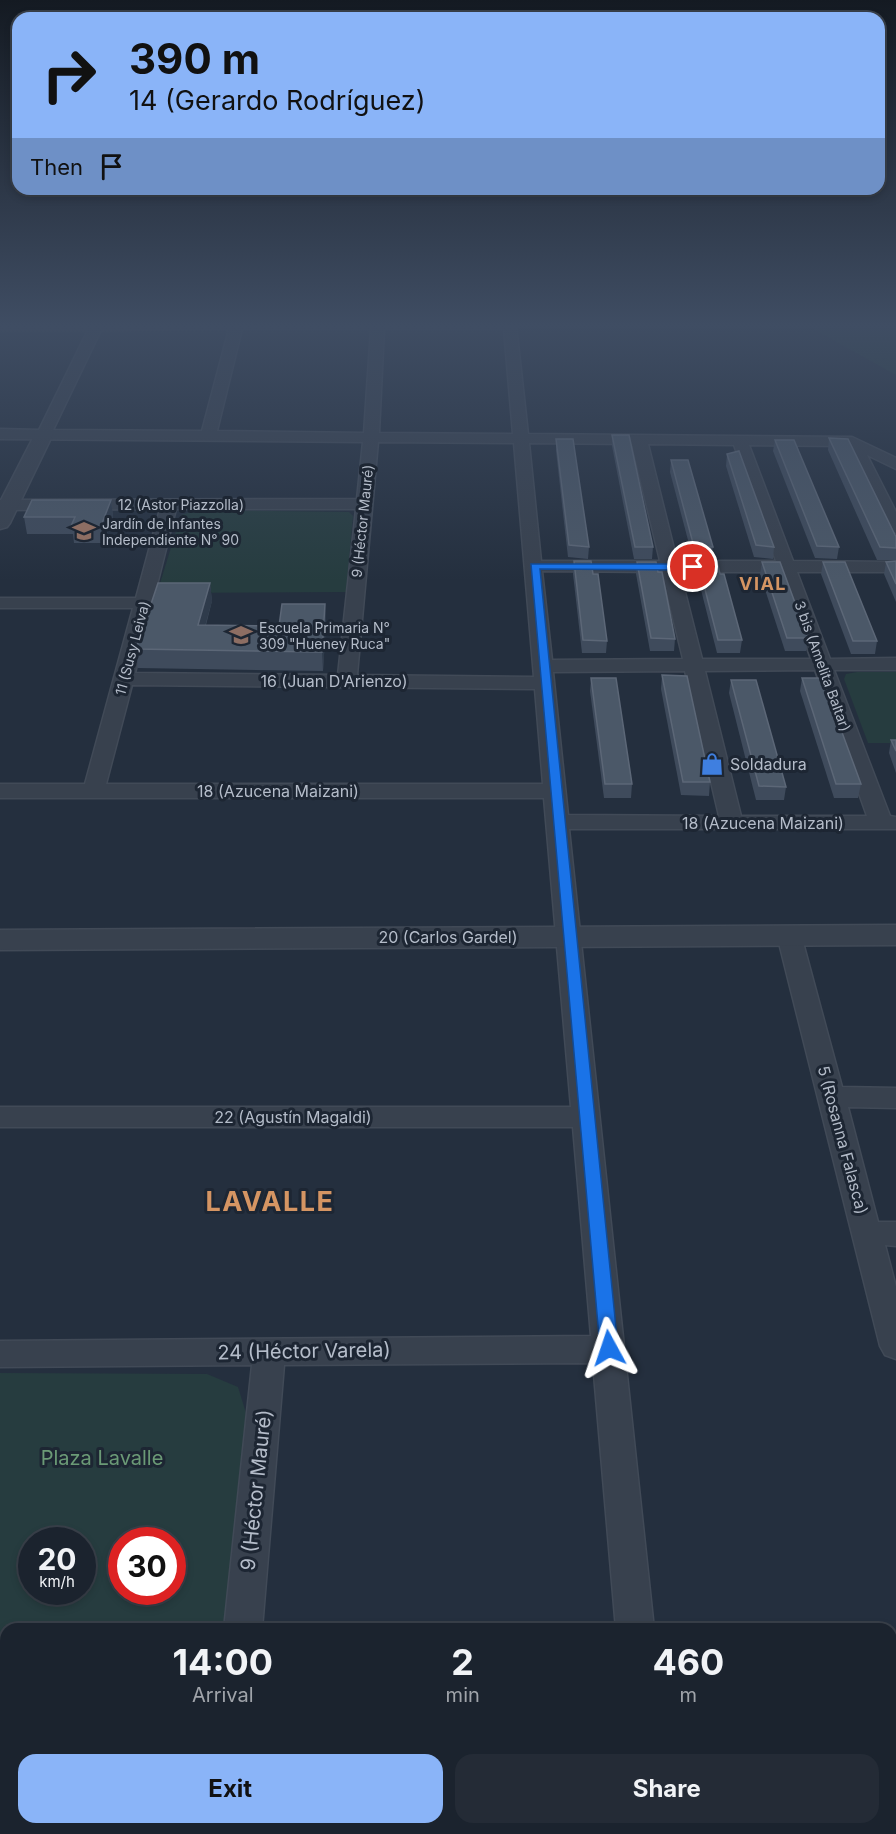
<!DOCTYPE html>
<html lang="en">
<head>
<meta charset="utf-8">
<style>
  body { margin:0; font-family:Inter,sans-serif; background:#242b36; color:#f1f3f6; height:100vh; display:flex; flex-direction:column; font-size:22px; white-space:nowrap }
  * { box-sizing:border-box; margin:0 }
  p { font-size:20px; color:#a0a4aa }
  .icon { flex:none; width:33px; height:33px; fill:none; stroke:currentColor; stroke-width:2; stroke-linecap:round; stroke-linejoin:round }
  .map { position:relative; flex:1; overflow:hidden }
  .panel { position:absolute; left:0px; top:1623px; width:897px; height:212px; display:flex; flex-direction:column; background:#1b232e; border-radius:18px 18px 0 0; box-shadow:0 3px 9px #0003,0 0 0 2px #39404a }
  .panel>* { flex:none }
  .hud { position:absolute; left:12px; top:12px; width:873px; height:183px; border-radius:18px; box-shadow:0 3px 9px #0003,0 0 0 2px #39404a; background:#8ab4f8; color:#111; overflow:hidden }
  .speed { position:absolute; left:18px; top:1527px; display:flex; gap:12px; font-size:30px; font-weight:700; text-align:center }
  .speed>* { display:grid; place-content:center; width:78px; height:78px; border-radius:50%; background:#1b232e; box-shadow:0 3px 9px #0003,0 0 0 2px #39404a; line-height:1 }
  .speed small { font-size:15px; font-weight:400 }
  .speed .limit { border:9px solid #d22; background:#fff; color:#111 }
  .pin { position:absolute; display:grid; place-items:center; width:51px; height:51px; color:#fff; margin:-26px; border:3px solid #fff; border-radius:50%; box-shadow:0 2px 6px #0007 }
  .me { position:absolute; width:66px; margin:-33px; rotate:355deg; stroke-linejoin:round; filter:drop-shadow(0 0 4px #0008) }
  .turn { display:flex; align-items:center; gap:21px; height:126px; padding:0 18px; font-size:27px }
  .turn .icon { width:78px; height:78px; stroke-width:2.5 }
  .turn b { display:block; font-size:42px; line-height:51px }
  .then { display:flex; align-items:center; height:57px; padding:0 18px; background:#0003; gap:12px; font-size:22px }
  .eta { display:flex; justify-content:space-evenly; align-items:center; height:102px; text-align:center }
  .eta b { font-size:36px; font-weight:700; line-height:42px }
  .cta { display:flex; gap:12px; margin-top:auto; padding:12px 18px }
  .cta a { flex:1; height:69px; border-radius:18px; background:#8ab4f8; color:#111; font-size:24px; font-weight:700; line-height:69px; text-align:center }
  .cta a+a { background:#242b36; color:#f1f3f6 }
  .map>svg:first-child { display:block }
</style>
</head>
<body>
<div class="map">
<svg width="896" height="1834" viewBox="0 0 896 1834">
  <rect width="100%" height="100%" fill="#242f3e"/>
  <!-- green -->
  <g fill="#263c3f" fill-rule="evenodd">
    <path d="M806,325H896V375Z"/>
    <path d="M197,510L349,512L353,516L346,592L157,593L181,515Z"/>
    <path d="M857,672H896V743H868L844,679L846,674Z"/>
    <path d="M0,1373L207,1374L238,1387L246,1413L226,1629H6V1828L208,1829V1834H0ZM32,1540H82V1592H32ZM122,1540H172V1592H122Z"/>
    <path d="M811,1828L812,1834H672V1829Z"/>
  </g>
  <g fill="none" stroke-linecap="round" stroke-linejoin="round">
    <!-- minor casing -->
    <g stroke="#414a57" stroke-width="3">
      <g id="minor">
        <path d="M0,325H516L528,434L852,437L896,458V469L867,455L896,512V533L888,528L847,446L749,445L793,561L896,562V572H797L830,659L896,658V670H834L890,816L896,817V829H569L654,1629H616L593,1363L284,1365L262,1629H224L252,1365L0,1367V1341L591,1336L573,1127H0V1107H571L544,798H0V784H85L133,608H0V598H136L160,509L0,510V500L357,499L363,442L0,439V429L39,430L88,330H0ZM229,329L202,431L53,430L101,330ZM242,329H371L364,433L217,431ZM384,329H504L513,434L379,433ZM378,442L514,443L534,677L357,675ZM529,443L632,444L660,561H541ZM648,444L734,445L776,561H677ZM176,509H356L338,675L135,673ZM542,571L662,572L683,659L552,660ZM680,572H780L811,659H702ZM815,670L867,816H741L705,671ZM685,671L719,816L568,815L553,672ZM132,685L535,689L543,784H106Z"/>
        <path d="M789,927L798,930L801,935L842,1087L896,1088V1108L848,1107L878,1222H896V1246L885,1245L896,1287V1359L885,1355L880,1346L777,935L780,930Z"/>
        <rect x="891" y="1655" width="5" height="38"/>
        <rect x="203" y="1828" width="40" height="6"/>
        <path d="M634,1828H675V1834H635Z"/>
      </g>
    </g>
    <!-- tertiary casing -->
    <g stroke="#414a57" stroke-width="3">
      <g id="tertiary">
        <path d="M44,428L53,434L10,523L7,527L0,529V502L35,434Z"/>
        <path d="M896,925V945L0,950V930Z"/>
      </g>
    </g>
    <!-- minor -->
    <use href="#minor" fill="#38414e" fill-rule="evenodd"/>
    <!-- tertiary -->
    <use href="#tertiary" fill="#38414e" fill-rule="evenodd"/>
  </g>
  <!-- wall -->
  <g fill="#3f4b5c">
    <path d="M612,435L653,547L652,559H634L612,446Z"/>
    <path d="M829,438L896,537V560H877L828,450Z"/>
    <path d="M556,439L589,547L588,559L568,557L556,451Z"/>
    <path d="M775,440L839,547L837,559L815,558L773,451Z"/>
    <path d="M727,454L774,547L773,559L754,557L726,466Z"/>
    <path d="M671,460L713,547L711,559H693L670,472Z"/>
    <path d="M111,500L113,517L104,543H74L73,534H27L24,517Z"/>
    <path d="M574,561L593,574L607,641L606,653H582L573,574Z"/>
    <path d="M896,561V602L884,574L886,562Z"/>
    <path d="M637,562L658,572L675,639L674,651H650L636,574Z"/>
    <path d="M698,562L720,574L742,640L740,653H717L697,574Z"/>
    <path d="M762,562L808,638L806,651H785L760,574Z"/>
    <path d="M823,562L877,641L875,654H851L821,574Z"/>
    <path d="M210,583L212,601L206,625L279,626L325,604L326,623L323,671L138,668L136,649Z"/>
    <path d="M662,675L710,782L709,796L681,795L661,689Z"/>
    <path d="M591,678L632,784L631,798H604L590,691Z"/>
    <path d="M802,678L861,784L858,798H834L800,691Z"/>
    <path d="M731,680L786,787L784,800H756L729,693Z"/>
    <path d="M891,740H896V773L889,753Z"/>
  </g>
  <!-- shaded-wall -->
  <g fill="#2f3b4b">
    <path d="M111,500L113,517L104,543L101,526Z"/>
    <path d="M210,583L212,601L200,644L198,625Z"/>
    <path d="M325,604L326,623L323,671L322,652Z"/>
  </g>
  <!-- building -->
  <g fill="#4b5868" stroke="#5c6777" stroke-width="1.5">
    <path d="M612,435H629L653,547H635Z"/>
    <path d="M829,438L848,439L896,537V548L880,547Z"/>
    <path d="M556,439H573L589,547L569,545Z"/>
    <path d="M775,440H794L839,547L817,546Z"/>
    <path d="M739,451L774,547L756,545L727,454Z"/>
    <path d="M671,460H688L713,547H694Z"/>
    <path d="M32,500H111L101,526H71L75,517H24Z"/>
    <path d="M574,561H591L593,574H598L607,641L583,640Z"/>
    <path d="M896,561V584L886,562Z"/>
    <path d="M637,562H656L658,572H662L675,639L651,638Z"/>
    <path d="M698,562H717L720,574H724L742,640H718Z"/>
    <path d="M762,562H780L808,638H787Z"/>
    <path d="M823,562H845L877,641H853Z"/>
    <path d="M158,583H210L198,625L279,626L282,604H325L322,652L136,649Z"/>
    <path d="M662,675L687,676L710,782H683Z"/>
    <path d="M591,678H616L632,784H605Z"/>
    <path d="M802,678H822L861,784H836Z"/>
    <path d="M731,680H756L786,787L759,786Z"/>
    <path d="M891,740H896V751Z"/>
  </g>
  <!-- sky -->
  <linearGradient id="sky" x2="0" y2="1"><stop stop-color="#141a22"/><stop offset="0.56" stop-color="#3f4d63"/><stop offset="1" stop-color="#3f4d63" stop-opacity="0"/></linearGradient>
  <rect width="896" height="581" fill="url(#sky)"/>
  <!-- route -->
  <path fill="#1a73e8" stroke="#114b97" stroke-width="1.5" d="M531,564H693L698,567L693,570L540,569L618,1348L615,1354L609,1356L602,1354L600,1348Z"/>
  <!-- icons -->
  <defs>
    <g id="school-bare" transform="scale(1.8)"><path d="M0-5L7-2L0 1L-7-2ZM-4 1L0 2.5L4 1V4Q0 6-4 4Z" fill="#8d6e63" stroke="#1d2633" stroke-width="2.5" paint-order="stroke"/></g>
    <g id="shop-bare" transform="scale(1.8)"><path d="M-5-2.5h2.3a2.7 3.5 0 0 1 5.4 0H5L5.5 6h-11ZM-1.5-2.5h3a1.5 2.3 0 0 0-3 0Z" fill="#3f7fe0" stroke="#1d2633" stroke-width="2.5" paint-order="stroke"/></g>
  </defs>
  <g fill-rule="evenodd">
    <use href="#school-bare" x="84" y="531"/>
    <use href="#school-bare" x="241" y="635"/>
    <use href="#shop-bare" x="712" y="764"/>
  </g>
  <g text-anchor="middle" dominant-baseline="central" stroke-width="6" stroke-linejoin="round" paint-order="stroke">
    <!-- far-street labels -->
    <g font-size="14" fill="#b4bcc9" stroke="#1d2633">
      <text x="181" y="504">12 (Astor Piazzolla)</text>
      <text transform="translate(362 521) rotate(-84)">9 (Héctor Mauré)</text>
      <text transform="translate(132 648) rotate(-75)">11 (Susy Leiva)</text>
      <text transform="translate(823 666) rotate(70)">3 bis (Amelita Baltar)</text>
    </g>
    <!-- far-poi labels -->
    <g font-size="14" fill="#b4bcc9" stroke="#1d2633" text-anchor="start">
      <text x="102" y="523">Jardín de Infantes<tspan x="102" dy="16">Independiente N° 90</tspan></text>
      <text x="259" y="627">Escuela Primaria N°<tspan x="259" dy="16">309 "Hueney Ruca"</tspan></text>
    </g>
    <!-- street labels -->
    <g font-size="16" fill="#b4bcc9" stroke="#1d2633">
      <text x="334" y="681">16 (Juan D'Arienzo)</text>
      <text x="278" y="791">18 (Azucena Maizani)</text>
      <text x="763" y="823">18 (Azucena Maizani)</text>
      <text x="448" y="937">20 (Carlos Gardel)</text>
      <text x="293" y="1117">22 (Agustín Magaldi)</text>
      <text transform="translate(843 1140) rotate(75)">5 (Rosanna Falasca)</text>
    </g>
    <!-- poi labels -->
    <g font-size="16" fill="#b4bcc9" stroke="#1d2633" text-anchor="start">
      <text x="730" y="764">Soldadura</text>
    </g>
    <!-- far-district labels -->
    <g font-size="18" font-weight="bold" letter-spacing="1.5" fill="#d59563" stroke="#1d2633">
      <text x="763" y="583">VIAL</text>
    </g>
    <!-- near-street labels -->
    <g font-size="20" fill="#b4bcc9" stroke="#1d2633">
      <text transform="translate(304 1351) rotate(-1)">24 (Héctor Varela)</text>
      <text transform="translate(256 1490) rotate(-84)">9 (Héctor Mauré)</text>
    </g>
    <!-- near-park labels -->
    <g font-size="20" fill="#6b9a76" stroke="#1d2633">
      <text x="102" y="1458">Plaza Lavalle</text>
    </g>
    <!-- near-district labels -->
    <g font-size="27" font-weight="bold" letter-spacing="1.5" fill="#d59563" stroke="#1d2633">
      <text x="270" y="1201">LAVALLE</text>
    </g>
  </g>
</svg>
<div class="speed"><div>20<small>km/h</small></div><div class="limit">30</div></div>
<div class="pin" style="left:693px;top:567px;background:#d93025"><svg class="icon" aria-label="arrive" viewBox="0 0 24 24"><path d="M6 21V4h12l-3 4 3 4H6"/></svg></div>
<svg class="me" style="left:609px;top:1348px" viewBox="-20 -20 40 40"><path d="M0-17L14 15 0 8-14 15z" fill="#1a73e8" stroke="#fff" stroke-width="4"/></svg>
<div class="hud">
<div class="turn"><svg class="icon" aria-label="right" viewBox="0 0 24 24"><path d="M7 20v-9h11M14 6l5 5-5 5"/></svg><div><b>390 m</b>14 (Gerardo Rodríguez)</div></div>
<div class="then">Then<svg class="icon" aria-label="arrive" viewBox="0 0 24 24"><path d="M6 21V4h12l-3 4 3 4H6"/></svg></div>
</div>
<section class="panel">
<div class="eta">
<div><b>14:00</b><p>Arrival</p></div>
<div><b>2</b><p>min</p></div>
<div><b>460</b><p>m</p></div>
</div>
<div class="cta"><a>Exit</a><a>Share</a></div>
</section>
</div>
</body>
</html>
